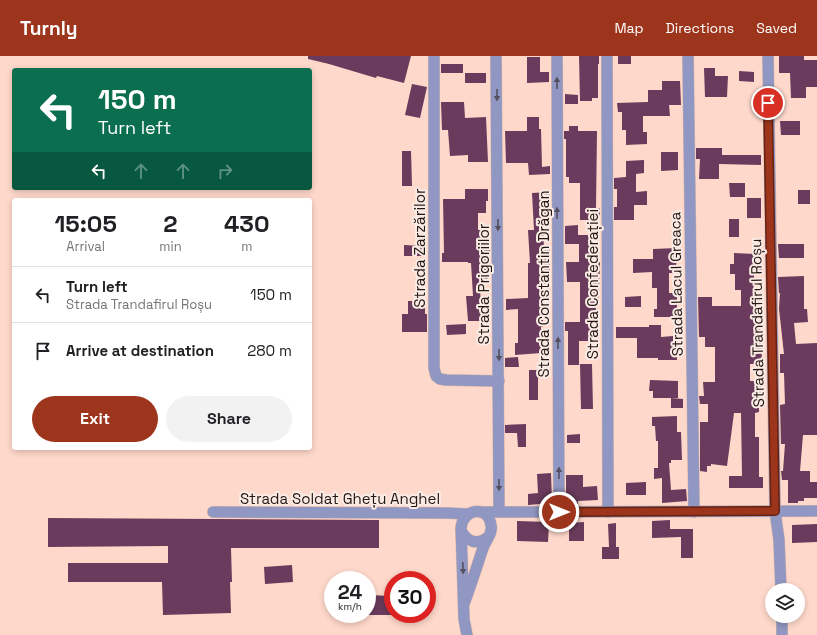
<!DOCTYPE html>
<html lang="en">
<head>
<meta charset="utf-8">
<style>
  body { margin:0; font-family:"Space Grotesk",sans-serif; background:#f2f2f2; color:#202124; height:100vh; display:flex; flex-direction:column; font-size:15px; white-space:nowrap }
  * { box-sizing:border-box; margin:0 }
  p { font-size:13px; color:#757577 }
  .icon { flex:none; width:22px; height:22px; fill:none; stroke:currentColor; stroke-width:2; stroke-linecap:round; stroke-linejoin:round }
  .map { position:relative; flex:1; overflow:hidden }
  .drawer { position:absolute; left:12px; top:142px; width:300px; height:252px; display:flex; flex-direction:column; background:#fff; border-radius:4px; box-shadow:0 2px 6px #0003 }
  .drawer>* { flex:none }
  .banner { position:absolute; left:12px; top:12px; width:300px; height:122px; border-radius:4px; box-shadow:0 2px 6px #0003; background:#0b6e4f; color:#fff; overflow:hidden }
  .tools { position:absolute; left:765px; top:527px; display:grid; gap:8px }
  .tools a { display:grid; place-items:center; width:40px; height:40px; border-radius:50%; background:#fff; box-shadow:0 2px 6px #0003; font-size:20px }
  .speed { position:absolute; left:324px; top:515px; display:flex; gap:8px; font-size:20px; font-weight:700; text-align:center }
  .speed>* { display:grid; place-content:center; width:52px; height:52px; border-radius:50%; background:#fff; box-shadow:0 2px 6px #0003; line-height:1 }
  .speed small { font-size:10px; font-weight:400 }
  .speed .limit { border:6px solid #d22; background:#fff; color:#111 }
  .pin { position:absolute; display:grid; place-items:center; width:34px; height:34px; color:#fff; margin:-17px; border:2px solid #fff; border-radius:50%; box-shadow:0 1px 4px #0007 }
  .me { position:absolute; width:44px; margin:-22px; rotate:90deg; stroke-linejoin:round; filter:drop-shadow(0 0 3px #0008) }
  .turn { display:flex; align-items:center; gap:14px; height:84px; padding:0 20px; font-size:18px }
  .turn .icon { width:52px; height:52px; stroke-width:2.5 }
  .turn b { display:block; font-size:28px; line-height:34px }
  .lanes { display:flex; align-items:center; height:38px; padding:0 20px; background:#0003; justify-content:center; gap:20px; direction:ltr }
  .lanes .off { opacity:.35 }
  .eta { display:flex; justify-content:space-evenly; align-items:center; height:68px; text-align:center }
  .eta b { font-size:24px; font-weight:600; line-height:28px }
  .action { display:flex; gap:8px; margin-top:auto; padding:8px 20px }
  .action a { flex:1; height:46px; border-radius:24px; background:#9d351c; color:#fff; font-size:16px; font-weight:600; line-height:46px; text-align:center }
  .action a+a { background:#f2f2f2; color:#202124 }
  ul { padding:0; list-style:none }
  li { display:flex; align-items:center; gap:12px; height:56px; padding:0 20px; border-top:1px solid #e0e0e0 }
  li div { flex:1 }
  li b { display:block; font-size:15px }
  li em { font-style:normal }
  header { display:flex; align-items:center; gap:24px; box-sizing:border-box; height:56px; padding:0 20px; background:#9d351c; color:#fff }
  header strong { font-size:19px }
  nav { display:flex; gap:22px; margin-inline-start:auto; font-size:14px }
  .map>svg:first-child { display:block }
</style>
</head>
<body>
<header>
<strong>Turnly</strong>
<nav><a>Map</a><a>Directions</a><a>Saved</a></nav>
</header>
<div class="map">
<svg width="817" height="579" viewBox="0 0 817 579">
  <rect width="100%" height="100%" fill="#fed8ca"/>
  <!-- building -->
  <g fill="#6a3b5c">
    <path d="M308,0H411L404,27L377,20L376,22L329,8L308,3Z"/>
    <path d="M579,0H599V8H598V42H592V45H580Z"/>
    <rect x="618" y="0" width="13" height="8"/>
    <path d="M779,0H804V4H817V31H806V42H791L790,17H779Z"/>
    <path d="M527,1H540V16H549V26L527,27Z"/>
    <rect x="441" y="8" width="22" height="9"/>
    <path d="M704,12H715V20H728L727,41H705Z"/>
    <path d="M739,15L754,16V26L739,25Z"/>
    <rect x="465" y="17" width="21" height="10"/>
    <path d="M662,25H680L681,49H669L670,60H643V76H647V88L626,89V74H622V56H618L617,47L648,46V34H662Z"/>
    <path d="M412,28L427,31L420,62L405,59Z"/>
    <path d="M565,38L578,39V48H565Z"/>
    <path d="M441,46H464L465,62L486,61L488,106H468V99L450,100L448,74H442Z"/>
    <path d="M527,61H539V73H541L542,111L550,110V118L529,119L528,107H506L505,75H527Z"/>
    <path d="M780,65H800V79H781Z"/>
    <path d="M569,70H578V75H597L596,152H600V161H593V164H580V127H569V121H566V83H564V75H569Z"/>
    <path d="M696,92H722V99H761V109L719,108V123H699L700,103H696Z"/>
    <path d="M402,95H411L412,130H402Z"/>
    <path d="M661,96H678V114L661,115Z"/>
    <path d="M644,104V117L636,118V136L647,135V149H634V164H614V151H617V133H614V122L626,121V105Z"/>
    <path d="M729,127H745V141H730Z"/>
    <path d="M465,133H488V145H486V157H478V174H483V185H490V195H487L488,227H480L481,265H468L466,240H473L471,207H468V206H442V197H444L443,143H465Z"/>
    <rect x="798" y="134" width="12" height="14"/>
    <path d="M549,136L550,146H547L548,163H543L544,194L550,193V222L549,234H543V271H541V297L515,299V287H518V253L506,254V243L528,242V207H530L528,174H534L532,137Z"/>
    <rect x="747" y="142" width="14" height="20"/>
    <rect x="729" y="163" width="10" height="18"/>
    <path d="M578,169V179H590V205L600,206L599,236L598,245H596V260H593V285H579V309H568V275H565V266H580V226H567L566,206H579V188H565V170Z"/>
    <path d="M778,188H804V202H779Z"/>
    <path d="M404,189L422,190V200H404Z"/>
    <path d="M677,192L676,217H669V237H677V252H682V261H654V253H657V232H652V216L633,217V203H653V193Z"/>
    <path d="M734,197L755,198L754,209H762V218H754V236H757L756,270L760,269L761,279L762,308H750V325H761L762,347H759V356L755,357V381H759V421H763V432H729V420H742L741,357H734L727,410L711,408V410H707V416L700,415V366H708V348H700L699,340H704L703,326H715V291H705V281H699L698,241H712V250H741V234H735V218H730V208H734Z"/>
    <path d="M804,220V253H807L808,266L794,267L796,288L817,287V379H803L800,415H810V426H817V442H804V445H798V447H788V424H782L781,415H783L785,388H781L780,349L785,348L784,317H780V298H784L779,253L780,237H779L778,221Z"/>
    <path d="M641,240V251H625V241Z"/>
    <path d="M408,245H425V258H427V276H402V258H408Z"/>
    <path d="M466,268V278L447,279L446,269Z"/>
    <path d="M649,269H661V281L673,280V292H676L677,304H658V302H637V282H616V271H649Z"/>
    <path d="M518,301L519,311H505V302Z"/>
    <path d="M580,308H592L593,353H581Z"/>
    <path d="M529,314H547V322H538V344H529Z"/>
    <path d="M650,324L678,325V342H653V335H649Z"/>
    <path d="M671,342L683,343V352H671Z"/>
    <path d="M677,360V376H681L682,404H671V407H669L671,434L686,433L687,445L662,447V422L654,423V412H658V385H656L655,370H652V361Z"/>
    <path d="M526,368V391H518L517,377H505V369Z"/>
    <path d="M580,378V387H567V379Z"/>
    <path d="M551,417L552,447L528,449V438L538,437L537,418Z"/>
    <path d="M566,419H583V431L597,430L598,444L578,445V448H566Z"/>
    <path d="M646,426V439H626V427Z"/>
    <path d="M48,462L379,464V492H231L232,526H230L231,557L163,559L162,526H68V507H168V490L48,491Z"/>
    <path d="M670,464V473H693V502H681V481L652,482V465Z"/>
    <path d="M517,465L549,466L548,486L517,485Z"/>
    <path d="M584,466V485H569V467Z"/>
    <path d="M616,467V491H619V503H602V491H609L608,468Z"/>
    <path d="M817,468V486L792,487V469Z"/>
    <path d="M292,509L293,526L265,528L264,511Z"/>
    <path d="M367,539L393,540V559H367Z"/>
  </g>
  <g fill="none" stroke-linecap="round" stroke-linejoin="round">
    <!-- minor casing -->
    <g stroke="#d7b5a9" stroke-width="12">
      <g id="minor">
        <path d="M434,0V312L436,320L440,323L446,324L499,325"/>
        <path d="M496,0L499,455"/>
        <path d="M557,0L559,456"/>
        <path d="M607,0L608,456"/>
        <path d="M688,0L694,456"/>
        <path d="M768,0L775,455L779,484L781,534"/>
        <path d="M213,456L447,457L467,458"/>
        <path d="M481,456L817,455"/>
        <path d="M462,476C468,486 477,489 487,482"/>
        <path d="M464,548C471,529 477,510 483,492C486,484 493,477 491,469C488,449 463,452 461,472L464,563L467,579"/>
        <path d="M782,560V579"/>
      </g>
    </g>
    <!-- minor -->
    <use href="#minor" stroke="#9097c2" stroke-width="11"/>
  </g>
  <!-- one-way arrows -->
  <defs><path id="oneway-solid" d="M-6-.8H1V-3.2L6.5 0L1 3.2V.8H-6Z"/></defs>
  <g fill="#555061">
    <use href="#oneway-solid" transform="translate(557 27) rotate(-90)"/>
    <use href="#oneway-solid" transform="translate(497 39) rotate(90)"/>
    <use href="#oneway-solid" transform="translate(557 157) rotate(-90)"/>
    <use href="#oneway-solid" transform="translate(498 169) rotate(90)"/>
    <use href="#oneway-solid" transform="translate(558 287) rotate(-90)"/>
    <use href="#oneway-solid" transform="translate(499 299) rotate(90)"/>
    <use href="#oneway-solid" transform="translate(559 417) rotate(-90)"/>
    <use href="#oneway-solid" transform="translate(499 429) rotate(90)"/>
    <use href="#oneway-solid" transform="translate(463 512) rotate(88)"/>
  </g>
  <g fill="none" stroke-linecap="round" stroke-linejoin="round">
    <!-- route casing -->
    <g stroke="#662212" stroke-width="10">
      <path id="route" d="M559,456L775,455L768,47"/>
    </g>
    <!-- route -->
    <use href="#route" stroke="#9d351c" stroke-width="7"/>
  </g>
  <g text-anchor="middle" dominant-baseline="central" stroke-width="4" stroke-linejoin="round" paint-order="stroke">
    <!-- street labels -->
    <g font-size="15" fill="#241612" stroke="#fbebe5">
      <text transform="translate(419 192) rotate(-90)">Strada Zarzărilor</text>
      <text transform="translate(483 228) rotate(-90)">Strada Prigoriilor</text>
      <text transform="translate(543 228) rotate(-90)">Strada Constantin Drăgan</text>
      <text transform="translate(592 228) rotate(-90)">Strada Confederației</text>
      <text transform="translate(676 228) rotate(-91)">Strada Lacul Greaca</text>
      <text transform="translate(757 267) rotate(-91)">Strada Trandafirul Roșu</text>
      <text x="340" y="442">Strada Soldat Ghețu Anghel</text>
    </g>
  </g>
</svg>
<div class="tools">
<a><svg class="icon" aria-label="layers" viewBox="0 0 24 24"><path d="M12 4l9 5-9 5-9-5zM3 14l9 5 9-5"/></svg></a>
</div>
<div class="speed"><div>24<small>km/h</small></div><div class="limit">30</div></div>
<div class="pin" style="left:768px;top:47px;background:#d93025"><svg class="icon" aria-label="arrive" viewBox="0 0 24 24"><path d="M6 21V4h12l-3 4 3 4H6"/></svg></div>
<svg class="me" style="left:559px;top:456px" viewBox="-20 -20 40 40"><circle r="17" fill="#9d351c" stroke="#fff" stroke-width="3"/><path d="M0-11L8 9 0 5-8 9z" fill="#fff"/></svg>
<div class="banner">
<div class="turn"><svg class="icon" aria-label="left" viewBox="0 0 24 24"><path d="M17 20v-9H6M10 6l-5 5 5 5"/></svg><div><b>150 m</b>Turn left</div></div>
<div class="lanes"><svg class="icon" aria-label="left" viewBox="0 0 24 24"><path d="M17 20v-9H6M10 6l-5 5 5 5"/></svg><svg class="icon off" aria-label="ahead" viewBox="0 0 24 24"><path d="M12 20V5M6 11l6-6 6 6"/></svg><svg class="icon off" aria-label="ahead" viewBox="0 0 24 24"><path d="M12 20V5M6 11l6-6 6 6"/></svg><svg class="icon off" aria-label="right" viewBox="0 0 24 24"><path d="M7 20v-9h11M14 6l5 5-5 5"/></svg></div>
</div>
<section class="drawer">
<div class="eta">
<div><b>15:05</b><p>Arrival</p></div>
<div><b>2</b><p>min</p></div>
<div><b>430</b><p>m</p></div>
</div>
<ul>
<li><svg class="icon" aria-label="left" viewBox="0 0 24 24"><path d="M17 20v-9H6M10 6l-5 5 5 5"/></svg><div><b>Turn left</b><p>Strada Trandafirul Roșu</p></div><em>150 m</em></li>
<li><svg class="icon" aria-label="arrive" viewBox="0 0 24 24"><path d="M6 21V4h12l-3 4 3 4H6"/></svg><div><b>Arrive at destination</b></div><em>280 m</em></li>
</ul>
<div class="action"><a>Exit</a><a>Share</a></div>
</section>
</div>
</body>
</html>
